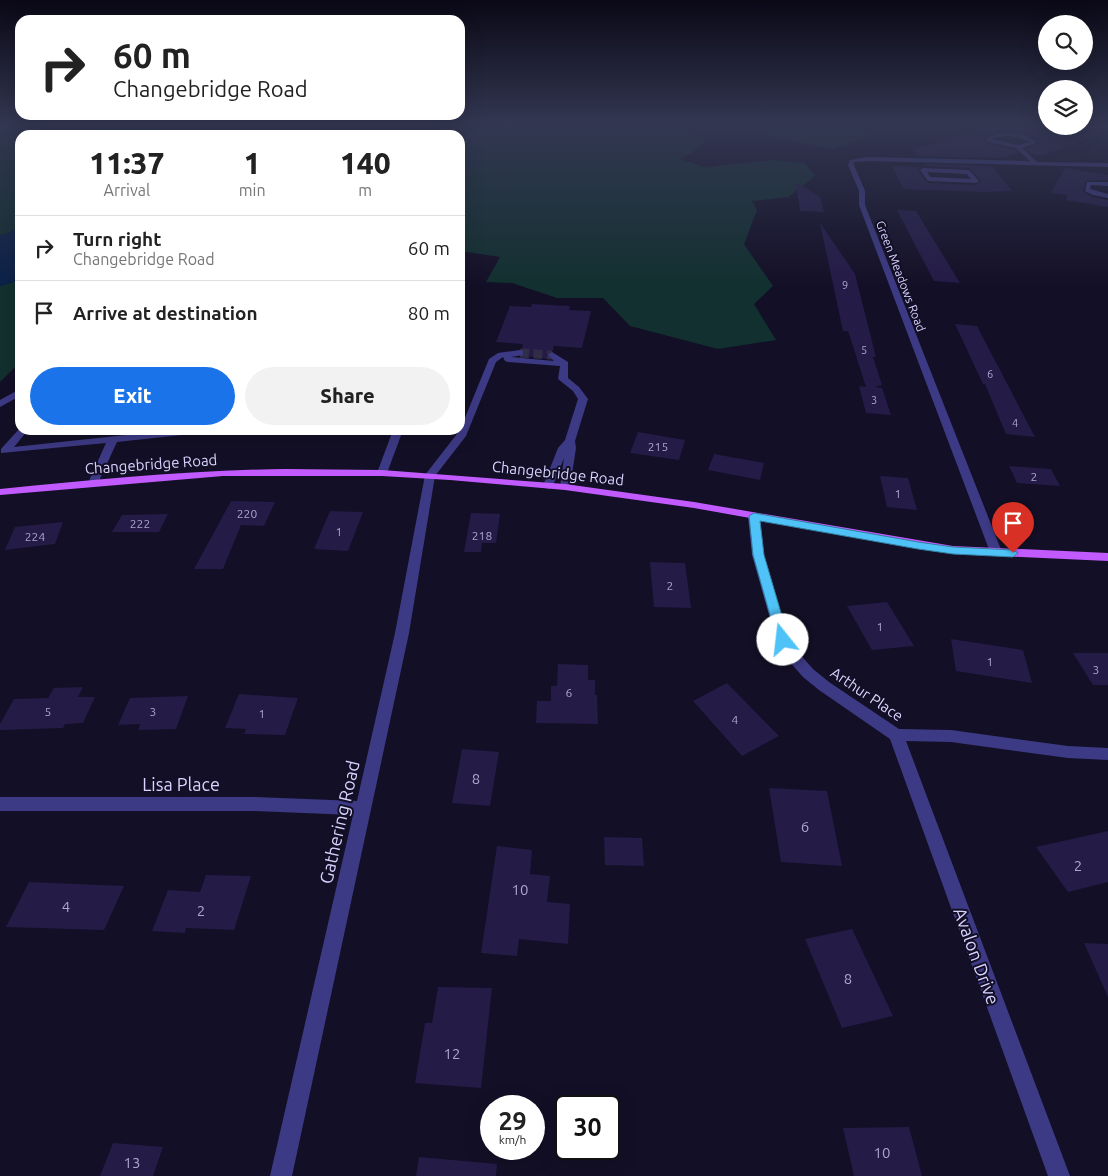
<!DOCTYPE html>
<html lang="en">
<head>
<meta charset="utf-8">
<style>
  body { margin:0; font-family:Ubuntu,sans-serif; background:#f2f2f2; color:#222; height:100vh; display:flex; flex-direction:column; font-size:19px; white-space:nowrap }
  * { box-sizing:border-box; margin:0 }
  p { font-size:16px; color:#767676 }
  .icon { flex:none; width:28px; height:28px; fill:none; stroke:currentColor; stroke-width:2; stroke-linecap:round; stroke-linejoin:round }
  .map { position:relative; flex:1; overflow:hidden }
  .panel { position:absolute; left:15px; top:130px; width:450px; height:305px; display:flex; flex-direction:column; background:#fff; border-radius:15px; box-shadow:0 5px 20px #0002 }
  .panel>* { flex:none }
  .banner { position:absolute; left:15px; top:15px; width:450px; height:105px; border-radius:15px; box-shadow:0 5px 20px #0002; background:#fff; color:#222; overflow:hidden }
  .controls { position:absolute; left:1038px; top:15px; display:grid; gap:10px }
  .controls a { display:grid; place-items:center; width:55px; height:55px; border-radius:50%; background:#fff; box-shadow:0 5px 20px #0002; font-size:25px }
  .speed { position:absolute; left:480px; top:1095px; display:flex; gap:10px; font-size:25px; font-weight:700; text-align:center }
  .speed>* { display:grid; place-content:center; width:65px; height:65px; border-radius:50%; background:#fff; box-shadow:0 5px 20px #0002; line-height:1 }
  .speed small { font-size:12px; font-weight:400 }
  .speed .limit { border:2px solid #111; border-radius:8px; background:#fff; color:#111 }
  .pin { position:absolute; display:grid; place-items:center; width:42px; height:42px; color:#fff; margin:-51px -21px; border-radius:50% 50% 50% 0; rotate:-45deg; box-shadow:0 0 5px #0007 }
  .pin .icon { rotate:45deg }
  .me { position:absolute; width:55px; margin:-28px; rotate:344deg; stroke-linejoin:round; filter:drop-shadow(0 0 4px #0008) }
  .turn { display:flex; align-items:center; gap:18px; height:105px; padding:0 15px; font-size:22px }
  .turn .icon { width:65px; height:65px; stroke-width:2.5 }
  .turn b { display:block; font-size:35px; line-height:42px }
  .eta { display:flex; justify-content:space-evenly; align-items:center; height:85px; text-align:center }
  .eta b { font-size:30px; font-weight:800; line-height:35px }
  .primary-button { display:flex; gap:10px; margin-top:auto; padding:10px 15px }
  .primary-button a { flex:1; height:58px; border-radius:30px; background:#1a73e8; color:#fff; font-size:20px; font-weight:800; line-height:58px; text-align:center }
  .primary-button a+a { background:#f2f2f2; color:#222 }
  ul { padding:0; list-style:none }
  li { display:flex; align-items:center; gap:15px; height:65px; padding:0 15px; border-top:1px solid #e0e0e0 }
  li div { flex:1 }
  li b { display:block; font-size:19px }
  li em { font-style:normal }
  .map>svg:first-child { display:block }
</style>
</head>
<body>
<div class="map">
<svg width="1108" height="1176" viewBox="0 0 1108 1176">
  <rect width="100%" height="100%" fill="#130f26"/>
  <!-- green -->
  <g fill="#12302f">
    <path d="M46,122H874L877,129L863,140L832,149L744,131L720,132L686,128L707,139L693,152L679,159L705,167L773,160L804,163L815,176L788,197L752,201L757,210L744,244L773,286L754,304L776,340L718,349L630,326L603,298H557L512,283L486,282L500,257L460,251V135H315C284,122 224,134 189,135C133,136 76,135 20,135V228L0,236V130Z"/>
    <path d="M20,280V362L0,382V286Z"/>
  </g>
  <!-- water -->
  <g fill="#0c2248">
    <path d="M259,130L306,131L315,135H191Z"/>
    <path d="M20,228V280L0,286V236Z"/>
  </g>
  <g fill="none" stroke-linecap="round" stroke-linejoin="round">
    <!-- river -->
    <g fill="#0c2248" fill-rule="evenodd">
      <path d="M8,122H47L40,126L0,133V123Z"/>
      <path d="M123,122H198L191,126L127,130L105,135H74L77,132Z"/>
    </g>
  </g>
  <!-- building -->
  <g fill="#241b47">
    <path d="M1046,122V126H1081L1102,133L1108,130V132L1041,156L1030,153L1026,149L1038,144L1037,139L1026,134L1012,131L998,132L983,137L988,144L1015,150L1019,153L1003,158L918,156L913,150L988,126H1030Z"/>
    <path d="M924,164L992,166L1012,191L984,192L903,189L892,166L921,167L918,171L928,183L976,185L981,181L969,168L925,166Z"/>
    <path d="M1065,168L1108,175V180L1086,181L1083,191L1092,197L1108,200V207L1066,200L1067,195L1051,193Z"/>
    <path d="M796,182L820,197L824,212L800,211Z"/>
    <path d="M897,210L916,211L960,283L934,281Z"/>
    <path d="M820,223L855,274L876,357H873L882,385L875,387L882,388L891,415L866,413L859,386L866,387L848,331H843Z"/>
    <path d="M532,304L570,306L569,310L591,311L582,348L554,346L553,350L546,355L549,359L524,356L525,351L522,349L523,344L496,342L510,306L531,307Z"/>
    <path d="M955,324L977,326L1035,437L1006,434L985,384H983Z"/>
    <path d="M638,432L685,440L679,460L630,453Z"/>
    <path d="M714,454L764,463L760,480L708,470Z"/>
    <path d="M1009,466L1051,469L1060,486L1017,483Z"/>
    <path d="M880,476L908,478L917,510L887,507Z"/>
    <path d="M231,501L275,502L264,526L241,525L223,569H194Z"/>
    <path d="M330,511L363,512L348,551L314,549Z"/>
    <path d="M471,513L500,514L496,543H482L481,552H464Z"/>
    <path d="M168,514L159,532H112L122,515Z"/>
    <path d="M63,522L55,544L5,550L15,527Z"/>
    <path d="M650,562L685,563L691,608L654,607Z"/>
    <path d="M887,602L914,646L872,650L847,606Z"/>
    <path d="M951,639L1023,650L1032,683L956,671Z"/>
    <path d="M1073,653H1108V685H1093Z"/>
    <path d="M558,664L588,665V680H595V695H597L598,724L536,723L537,701H551V686H557Z"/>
    <path d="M727,683L779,736L742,756L693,701Z"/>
    <path d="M83,687L78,697H95L83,723L65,724L63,728L0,730V724L14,699L48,698L54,688Z"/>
    <path d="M239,694L298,698L285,735L244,734L246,729L225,728Z"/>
    <path d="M188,696L176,729L138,730L140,724L118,725L130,698Z"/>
    <path d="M462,749L499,752L490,806L452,803Z"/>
    <path d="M769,788L827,791L842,866L781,862Z"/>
    <path d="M1108,831V882L1068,892L1036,847Z"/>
    <path d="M604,837L642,838L644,866L605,865Z"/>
    <path d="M497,846L532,850L530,874L550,876L547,902L570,904L568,944L519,939L517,956L481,953Z"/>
    <path d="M206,875L251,876L234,930L186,928L185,933L152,931L168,890L200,892Z"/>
    <path d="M29,882L124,886L104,930L6,927Z"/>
    <path d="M852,929L893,1016L842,1028L805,939Z"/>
    <path d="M1084,943L1108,944V997Z"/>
    <path d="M438,987L492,988L481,1088L415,1083L425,1023H432Z"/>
    <path d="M909,1127L922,1176H854L843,1128Z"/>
    <path d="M113,1143L163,1147L153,1176H100Z"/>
    <path d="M419,1157L497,1164L496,1176H416Z"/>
  </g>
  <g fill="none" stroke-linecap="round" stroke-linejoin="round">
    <!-- minor-tunnel -->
    <path stroke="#312d47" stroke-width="9" stroke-dasharray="9 4.5" stroke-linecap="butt" d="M520,353L552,355"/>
    <!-- minor -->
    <g fill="#3d3a85" fill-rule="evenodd">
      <path d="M1084,124L1101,127L1108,125V128L1102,131L1083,126Z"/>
      <path d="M1012,133L1026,136L1036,141V143L1022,148L1037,162L1108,163V167L868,161L854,162V165L865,191V205L1002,552L996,556L990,552L859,205V191L848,165L850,160L868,157L1030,161L1016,148L988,142L985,138L999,134ZM1005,136L1018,137L1030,142L1018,145L991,139Z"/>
      <path d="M923,168L969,170L979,181L976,183L928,181L920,170ZM927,172L967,174L971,179L930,177Z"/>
      <path d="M1087,182H1108V186L1091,185L1090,189L1108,194V198L1093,195L1085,191Z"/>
      <path d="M520,350L523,351V355L511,357L554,361L548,355L552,352L568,362V378L579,387L588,399L575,441L576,448L570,487L565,490L560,487L564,458L552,488L548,489L543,486L558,448L565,440L578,399L573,391L558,379L560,366L508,362L505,361L503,357L496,362L466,436L435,476L409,633L292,1176H270L353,815L255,811H0V797H255L357,801L395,633L425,475L460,430L489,359L498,353Z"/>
      <path d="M20,389V396L0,407V400Z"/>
      <path d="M20,428V430H28L14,447L172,430H190L182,435L117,442L98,483L93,486L88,483L106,443L1,453V449Z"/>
      <path d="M393,430H403L387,473L382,476L378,475L377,473Z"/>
      <path d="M754,513L760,517L764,555L789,639L798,652L813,669L829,682L899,729L951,730L1068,746L1108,748V760L1068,758L951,742L906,741L1070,1176H1048L890,739L819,690L803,677L788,660L776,640L752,555L748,517Z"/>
    </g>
    <!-- major -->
    <path fill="#c25bff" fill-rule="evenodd" d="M285,469L382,470L565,484L694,502L953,546L1108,553V561L953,554L694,508L565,490L450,480L382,476H223L0,495V489C95,480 190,470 285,469Z"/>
  </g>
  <!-- sky -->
  <linearGradient id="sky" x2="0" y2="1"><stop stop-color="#0a0815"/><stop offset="0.43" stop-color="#333752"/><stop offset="1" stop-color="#333752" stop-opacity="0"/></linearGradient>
  <rect width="1108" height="287" fill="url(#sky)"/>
  <!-- route -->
  <path fill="#4fc3f7" stroke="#337fa1" d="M754,513L918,542L953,547L1013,550L1018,553L1013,557L953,554L918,549L760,521L764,555L789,640L783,644L777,640L753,555L749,516Z"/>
  <g text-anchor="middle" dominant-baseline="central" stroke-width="4" stroke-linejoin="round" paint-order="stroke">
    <!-- far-number labels -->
    <g font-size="11" fill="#aca6d1">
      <text x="845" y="285">9</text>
      <text x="864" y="350">5</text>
      <text x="990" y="374">6</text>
      <text x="874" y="400">3</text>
      <text x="1015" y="423">4</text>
    </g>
    <!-- far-street labels -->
    <g font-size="12" fill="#d9d4ff" stroke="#130f26">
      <text transform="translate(901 276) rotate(69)">Green Meadows Road</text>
    </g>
    <!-- number labels -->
    <g font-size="12" fill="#aca6d1">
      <text x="658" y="446">215</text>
      <text x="1034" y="476">2</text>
      <text x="898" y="493">1</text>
      <text x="247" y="513">220</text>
      <text x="140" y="523">222</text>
      <text x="339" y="531">1</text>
      <text x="482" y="535">218</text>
      <text x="35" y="536">224</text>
      <text x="670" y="585">2</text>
      <text x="880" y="626">1</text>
      <text x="990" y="661">1</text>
      <text x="1096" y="669">3</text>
      <text x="569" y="692">6</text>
      <text x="48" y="711">5</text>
      <text x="153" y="711">3</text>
      <text x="262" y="713">1</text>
      <text x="735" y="719">4</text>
    </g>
    <!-- street labels -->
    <g font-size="15" fill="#d9d4ff" stroke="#130f26">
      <text transform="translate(151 464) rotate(-4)">Changebridge Road</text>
      <text transform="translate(558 473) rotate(6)">Changebridge Road</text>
      <text transform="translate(867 694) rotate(34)">Arthur Place</text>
    </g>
    <!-- near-number labels -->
    <g font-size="15" fill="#aca6d1">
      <text x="476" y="778">8</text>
      <text x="805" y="826">6</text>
      <text x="1078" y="865">2</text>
      <text x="520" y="889">10</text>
      <text x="66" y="906">4</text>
      <text x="201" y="910">2</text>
      <text x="848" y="978">8</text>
      <text x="452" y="1053">12</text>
      <text x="882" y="1152">10</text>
      <text x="132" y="1162">13</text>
    </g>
    <!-- near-street labels -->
    <g font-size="18" fill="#d9d4ff" stroke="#130f26">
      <text x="181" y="784">Lisa Place</text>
      <text transform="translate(339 822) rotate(-77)">Gathering Road</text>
      <text transform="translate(977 956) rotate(70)">Avalon Drive</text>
    </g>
  </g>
</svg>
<div class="controls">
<a><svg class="icon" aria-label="search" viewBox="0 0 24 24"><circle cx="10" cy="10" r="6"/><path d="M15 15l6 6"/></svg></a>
<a><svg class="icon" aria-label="layers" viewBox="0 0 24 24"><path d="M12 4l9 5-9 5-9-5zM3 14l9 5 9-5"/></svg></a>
</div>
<div class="speed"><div>29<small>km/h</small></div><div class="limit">30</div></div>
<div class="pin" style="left:1013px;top:553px;background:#d93025"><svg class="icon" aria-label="arrive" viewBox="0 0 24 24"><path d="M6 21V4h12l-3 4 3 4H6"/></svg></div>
<svg class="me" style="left:783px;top:640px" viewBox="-20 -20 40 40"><circle r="19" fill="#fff"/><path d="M0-13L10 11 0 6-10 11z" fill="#4fc3f7"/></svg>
<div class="banner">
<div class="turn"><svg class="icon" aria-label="right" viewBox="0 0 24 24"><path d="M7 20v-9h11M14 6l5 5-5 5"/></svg><div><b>60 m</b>Changebridge Road</div></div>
</div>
<section class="panel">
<div class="eta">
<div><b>11:37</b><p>Arrival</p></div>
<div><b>1</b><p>min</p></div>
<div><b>140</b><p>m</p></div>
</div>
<ul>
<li><svg class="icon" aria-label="right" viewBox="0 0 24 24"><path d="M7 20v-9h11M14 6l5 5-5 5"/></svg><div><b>Turn right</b><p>Changebridge Road</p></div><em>60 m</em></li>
<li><svg class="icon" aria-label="arrive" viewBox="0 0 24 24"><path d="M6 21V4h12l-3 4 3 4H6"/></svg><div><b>Arrive at destination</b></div><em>80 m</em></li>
</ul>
<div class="primary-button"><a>Exit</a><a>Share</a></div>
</section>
</div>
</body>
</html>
